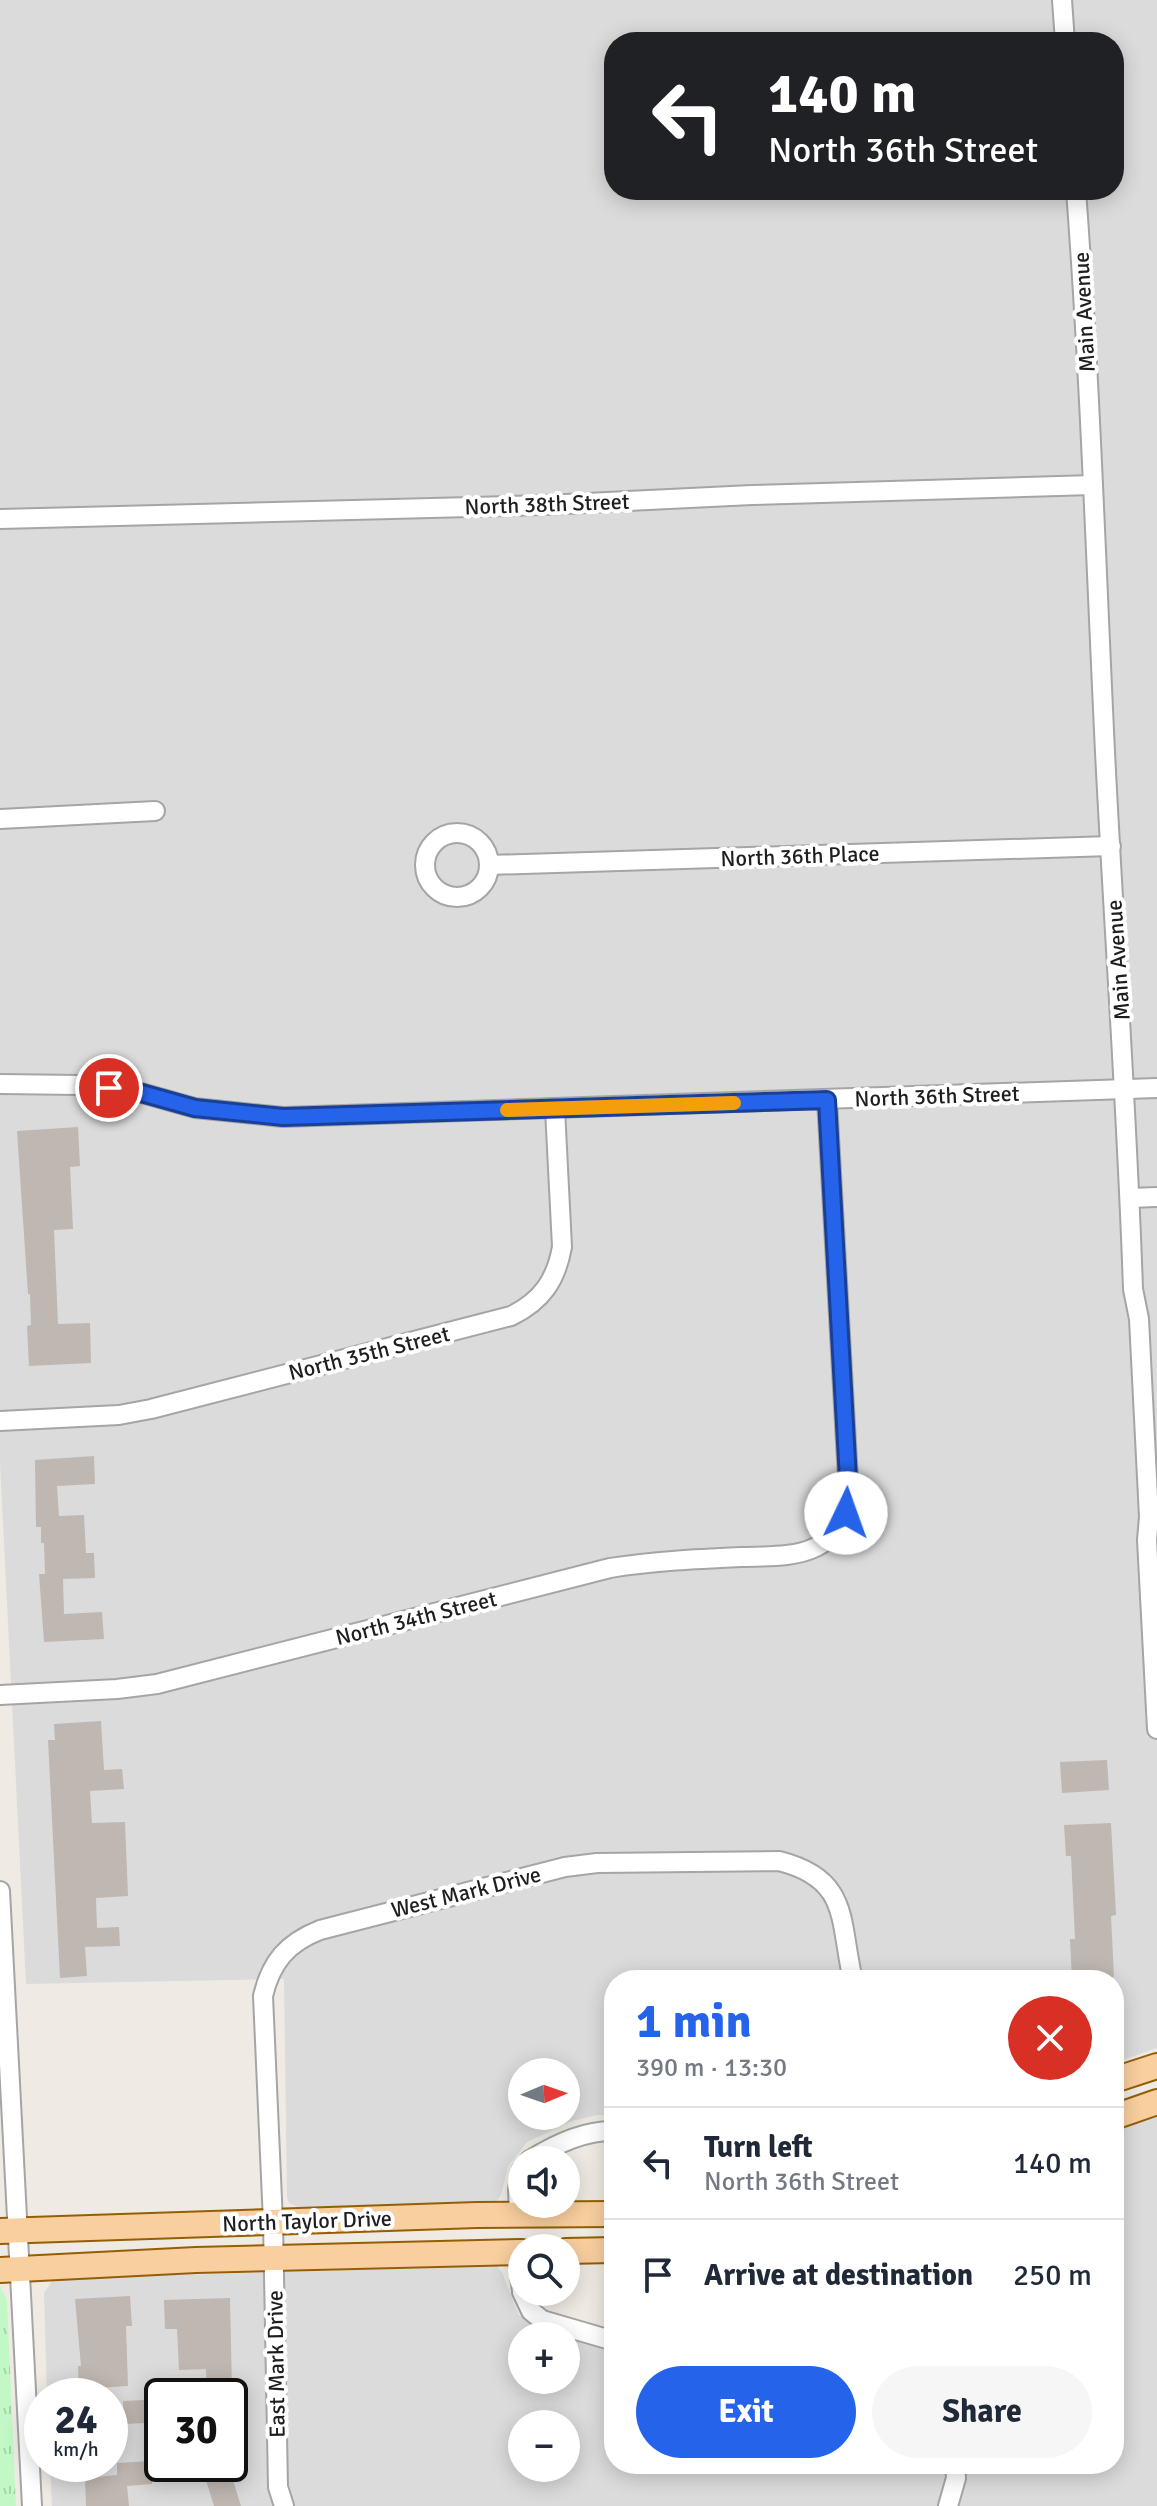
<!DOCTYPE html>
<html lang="en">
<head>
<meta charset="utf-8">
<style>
  body { margin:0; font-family:Signika,sans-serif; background:#f6f6f7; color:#1f2937; height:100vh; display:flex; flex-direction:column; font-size:30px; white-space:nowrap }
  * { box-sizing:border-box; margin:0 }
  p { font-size:26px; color:#747a83 }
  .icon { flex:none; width:44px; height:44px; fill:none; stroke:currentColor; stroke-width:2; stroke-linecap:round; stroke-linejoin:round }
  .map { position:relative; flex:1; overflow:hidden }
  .sheet { position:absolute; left:604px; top:1970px; width:520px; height:504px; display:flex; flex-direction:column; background:#fff; border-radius:32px; box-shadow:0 4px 20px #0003 }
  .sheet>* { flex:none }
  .top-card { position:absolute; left:604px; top:32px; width:520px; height:168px; border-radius:32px; box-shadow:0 4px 20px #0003; background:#202124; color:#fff; overflow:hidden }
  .needle { width:52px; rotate:88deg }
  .buttons { position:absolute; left:508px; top:2058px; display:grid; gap:16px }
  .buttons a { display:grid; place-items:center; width:72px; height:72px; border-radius:50%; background:#fff; box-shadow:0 4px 20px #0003; font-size:40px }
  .speed { position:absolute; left:24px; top:2378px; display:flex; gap:16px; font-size:40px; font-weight:700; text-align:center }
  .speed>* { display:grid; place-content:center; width:104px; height:104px; border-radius:50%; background:#fff; box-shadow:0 4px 20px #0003; line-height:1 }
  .speed small { font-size:20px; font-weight:400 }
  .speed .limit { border:4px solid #111; border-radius:12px; background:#fff; color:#111 }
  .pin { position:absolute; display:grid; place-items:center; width:68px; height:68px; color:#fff; margin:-34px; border:4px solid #fff; border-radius:50%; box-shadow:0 2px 8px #0007 }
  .me { position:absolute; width:88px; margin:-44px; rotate:3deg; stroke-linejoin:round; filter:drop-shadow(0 0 6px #0008) }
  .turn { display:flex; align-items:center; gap:28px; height:168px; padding:0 32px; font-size:36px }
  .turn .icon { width:104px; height:104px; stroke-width:2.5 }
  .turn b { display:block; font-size:56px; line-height:68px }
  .round { display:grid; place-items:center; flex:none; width:84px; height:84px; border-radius:42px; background:#f6f6f7 }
  .headline { display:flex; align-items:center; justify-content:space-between; height:136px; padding:0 32px }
  h1 { font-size:48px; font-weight:800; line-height:60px; color:#2563eb }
  .cta { display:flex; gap:16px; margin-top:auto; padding:16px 32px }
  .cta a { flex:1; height:92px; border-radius:48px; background:#2563eb; color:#fff; font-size:32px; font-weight:800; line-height:92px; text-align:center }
  .cta a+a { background:#f6f6f7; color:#1f2937 }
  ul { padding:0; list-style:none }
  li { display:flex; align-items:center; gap:24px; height:112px; padding:0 32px; border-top:2px solid #e0e1e3 }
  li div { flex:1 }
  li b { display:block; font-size:30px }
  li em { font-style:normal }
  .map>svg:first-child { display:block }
</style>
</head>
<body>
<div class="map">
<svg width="1157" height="2506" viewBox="0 0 1157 2506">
  <defs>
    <pattern id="park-tufts" width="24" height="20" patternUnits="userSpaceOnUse" patternTransform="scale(2)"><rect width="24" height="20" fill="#c2f8c5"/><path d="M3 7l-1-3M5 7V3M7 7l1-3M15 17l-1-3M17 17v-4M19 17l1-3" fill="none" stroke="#a6d4a9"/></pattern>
  </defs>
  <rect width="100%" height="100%" fill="#efebe4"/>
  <!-- residential -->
  <g fill="#dcdbdb" fill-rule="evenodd">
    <path d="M0,0H1157V2048L1114,2063V1980H614V2115H597L572,2121L527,2142L508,2166L501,2195L496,2202L302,2209L289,2203L287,2197L284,1979L26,1984L0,1463ZM614,42H1114V190H614ZM522,2072H566V2116H522Z"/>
    <path d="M1157,2114V2506H52L50,2464H110V2396H47L44,2293L52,2281L62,2278L496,2266L502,2272L518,2314L533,2326L559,2336H522V2380H566V2338L614,2351V2464H1114V2128ZM162,2396H230V2464H162ZM522,2424H566V2468H522Z"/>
  </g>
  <!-- park -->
  <path fill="url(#park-tufts)" d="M0,2286L7,2300L16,2506H0Z"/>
  <!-- building -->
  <g fill="#bfb7b1">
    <path d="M78,1127L80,1166L70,1167L73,1229L54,1230L58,1324L90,1323L91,1363L29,1366L27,1326L31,1325L30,1294H28L17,1131Z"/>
    <path d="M94,1456L95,1484L57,1486L59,1516L84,1515L86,1553H94L95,1578L63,1579L64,1614L102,1612L104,1639L44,1642L39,1574H45L44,1543H41V1527H36L35,1460Z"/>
    <path d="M101,1721L104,1770L122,1769L124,1789L90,1791L92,1823L125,1822L128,1896L96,1898L97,1928L119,1927L120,1946L85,1947L87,1976L60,1978L48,1740H55L54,1724Z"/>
    <path d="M1107,1760L1109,1790L1062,1793L1060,1762Z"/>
    <path d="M1111,1823L1116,1915L1111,1916L1114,1977L1072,1979L1070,1939H1075L1071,1856H1066L1064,1825Z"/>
    <path d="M130,2296L132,2326H126L128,2386L79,2389L78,2366H81L75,2299Z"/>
    <path d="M230,2298L232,2389H207L206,2369L179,2370L177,2329H165L164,2300Z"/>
    <path d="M145,2400L146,2423L124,2424L123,2401Z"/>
    <path d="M151,2461L152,2484L127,2486L129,2506H86L85,2478L117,2475V2463Z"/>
    <path d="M201,2464H228L241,2506H214Z"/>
  </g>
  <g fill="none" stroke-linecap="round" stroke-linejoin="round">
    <!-- minor casing -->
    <g stroke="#a5a5a5" stroke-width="22">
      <g id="minor">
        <path d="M1062,0L1065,42"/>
        <path d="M1076,190C1090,377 1096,564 1105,752C1114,931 1127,1110 1133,1289L1139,1319L1149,1517L1147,1540L1157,1729"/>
        <path d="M0,519L545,505L752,495L1093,485"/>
        <path d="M0,819L155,811"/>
        <circle cx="457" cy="865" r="32"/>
        <path d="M489,865L1111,846"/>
        <path d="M0,1084L80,1085L138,1092L195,1108L283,1117L1157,1088"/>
        <path d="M1130,1198L1157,1197"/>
        <path d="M0,1421L119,1415L151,1409L511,1316C542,1301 556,1280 562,1247L555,1109"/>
        <path d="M0,1695L117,1689L157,1684L610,1568C654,1561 697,1559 741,1557C765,1556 794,1558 816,1547C836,1537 845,1519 849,1497L827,1100"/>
        <path d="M0,1891L32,2506"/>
        <path d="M530,2160C554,2145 585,2130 614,2131"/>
        <path d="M519,2214L518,2189L522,2170"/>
        <path d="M517,2252L522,2291"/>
        <path d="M522,2292L531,2311L542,2320L614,2341"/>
        <path d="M284,2506L278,2487L273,2222L263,1996C271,1962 287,1943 320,1930L565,1867L597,1863L779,1861C851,1879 839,1922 853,1980"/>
        <path d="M948,2506L956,2478L955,2464"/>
      </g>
    </g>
    <!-- major casing -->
    <g stroke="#945f04" stroke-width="28">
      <g id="major">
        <path d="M1114,2080L1157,2066"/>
        <path d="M1114,2117L1157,2102"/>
        <path d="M0,2231L477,2215L614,2214"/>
        <path d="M566,2251L614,2250"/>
        <path d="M0,2270L196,2260L522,2252"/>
      </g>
    </g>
    <!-- minor -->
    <use href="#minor" stroke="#fff" stroke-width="18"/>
    <!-- major -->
    <use href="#major" stroke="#f9cf9f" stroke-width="24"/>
  </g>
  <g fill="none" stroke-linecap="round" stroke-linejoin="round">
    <!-- route casing -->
    <g stroke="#184099" stroke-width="20">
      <path id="route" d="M109,1088L138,1092L195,1108L283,1117L827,1100L849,1497L846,1513"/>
    </g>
    <!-- route -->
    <use href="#route" stroke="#2563eb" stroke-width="14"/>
    <!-- slow -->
    <path stroke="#f59e0b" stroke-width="14" d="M507,1110L734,1103"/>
  </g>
  <g text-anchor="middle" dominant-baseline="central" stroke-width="8" stroke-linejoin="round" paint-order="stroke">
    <!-- street labels -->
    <g font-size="22" fill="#1e1e1e" stroke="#fff">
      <text transform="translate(1084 312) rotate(-93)">Main Avenue</text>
      <text transform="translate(547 504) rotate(-2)">North 38th Street</text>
      <text transform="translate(800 856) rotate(-2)">North 36th Place</text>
      <text transform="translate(1118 960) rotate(-94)">Main Avenue</text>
      <text transform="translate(937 1096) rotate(-2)">North 36th Street</text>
      <text transform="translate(369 1353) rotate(-14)">North 35th Street</text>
      <text transform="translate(416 1618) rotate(-14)">North 34th Street</text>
      <text transform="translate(466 1892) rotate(-14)">West Mark Drive</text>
      <text transform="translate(307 2221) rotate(-2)">North Taylor Drive</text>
      <text transform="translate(276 2364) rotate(-91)">East Mark Drive</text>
    </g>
  </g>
</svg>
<div class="buttons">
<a><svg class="needle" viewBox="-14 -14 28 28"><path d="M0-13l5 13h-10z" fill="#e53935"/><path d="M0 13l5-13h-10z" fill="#747a83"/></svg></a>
<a><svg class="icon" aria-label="sound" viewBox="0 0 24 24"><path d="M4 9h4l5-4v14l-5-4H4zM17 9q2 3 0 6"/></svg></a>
<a><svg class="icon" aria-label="search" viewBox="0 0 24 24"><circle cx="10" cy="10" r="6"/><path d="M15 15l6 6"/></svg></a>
<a>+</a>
<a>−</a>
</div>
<div class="speed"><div>24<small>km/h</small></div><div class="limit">30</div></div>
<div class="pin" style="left:109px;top:1088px;background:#d93025"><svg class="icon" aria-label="arrive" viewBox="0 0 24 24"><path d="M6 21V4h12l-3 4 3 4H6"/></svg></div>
<svg class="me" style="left:846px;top:1513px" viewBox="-20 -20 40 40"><circle r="19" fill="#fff"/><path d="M0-13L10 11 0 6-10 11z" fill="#2563eb"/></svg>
<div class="top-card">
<div class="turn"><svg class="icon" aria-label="left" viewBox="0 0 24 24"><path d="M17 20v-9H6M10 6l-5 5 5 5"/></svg><div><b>140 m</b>North 36th Street</div></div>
</div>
<section class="sheet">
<div class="headline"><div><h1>1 min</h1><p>390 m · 13:30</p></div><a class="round" style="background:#d93025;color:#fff"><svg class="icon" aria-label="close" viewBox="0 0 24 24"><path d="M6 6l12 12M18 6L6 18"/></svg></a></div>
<ul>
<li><svg class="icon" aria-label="left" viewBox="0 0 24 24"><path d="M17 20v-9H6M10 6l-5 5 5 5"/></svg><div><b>Turn left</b><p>North 36th Street</p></div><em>140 m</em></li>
<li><svg class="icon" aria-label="arrive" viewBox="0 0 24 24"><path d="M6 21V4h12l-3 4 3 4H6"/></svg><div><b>Arrive at destination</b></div><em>250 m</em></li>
</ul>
<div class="cta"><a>Exit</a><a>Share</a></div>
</section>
</div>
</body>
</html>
